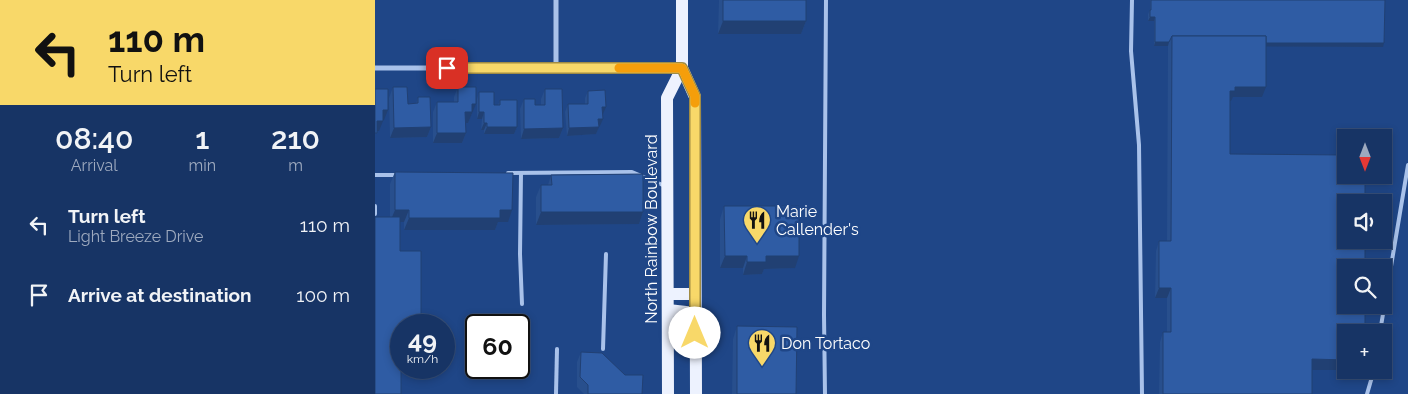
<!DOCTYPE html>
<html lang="en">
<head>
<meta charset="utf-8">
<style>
  body { margin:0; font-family:Raleway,sans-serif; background:#203c6b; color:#f1f3f6; height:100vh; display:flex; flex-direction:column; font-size:19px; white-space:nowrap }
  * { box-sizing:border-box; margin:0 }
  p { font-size:16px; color:#9eaabf }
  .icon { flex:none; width:28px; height:28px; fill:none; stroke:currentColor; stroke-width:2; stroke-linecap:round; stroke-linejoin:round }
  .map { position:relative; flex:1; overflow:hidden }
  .panel { display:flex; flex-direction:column; background:#173465; width:375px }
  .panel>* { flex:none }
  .hud { background:#f8d869; color:#111; overflow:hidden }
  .needle { width:32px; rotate:180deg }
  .fabs { position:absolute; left:962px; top:129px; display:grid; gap:10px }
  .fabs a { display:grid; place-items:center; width:55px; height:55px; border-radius:0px; background:#173465; box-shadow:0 2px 8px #0003,0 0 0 1px #364f79; font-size:25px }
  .speed { position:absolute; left:15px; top:314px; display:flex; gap:10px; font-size:25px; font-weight:700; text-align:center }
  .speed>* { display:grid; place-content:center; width:65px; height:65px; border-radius:50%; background:#173465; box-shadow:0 2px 8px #0003,0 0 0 1px #364f79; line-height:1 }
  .speed small { font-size:12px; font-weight:400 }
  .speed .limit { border:2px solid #111; border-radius:8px; background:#fff; color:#111 }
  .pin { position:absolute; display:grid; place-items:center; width:42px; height:42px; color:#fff; margin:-21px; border-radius:10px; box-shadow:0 2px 8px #0006 }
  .me { position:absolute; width:55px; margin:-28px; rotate:0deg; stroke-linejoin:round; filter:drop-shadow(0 0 4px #0008) }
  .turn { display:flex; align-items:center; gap:18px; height:105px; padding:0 25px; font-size:22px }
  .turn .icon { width:65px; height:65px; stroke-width:2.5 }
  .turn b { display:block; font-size:35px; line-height:42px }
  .eta { display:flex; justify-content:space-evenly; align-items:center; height:85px; text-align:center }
  .eta b { font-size:30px; font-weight:600; line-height:35px }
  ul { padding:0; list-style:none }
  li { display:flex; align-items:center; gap:15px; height:70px; padding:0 25px }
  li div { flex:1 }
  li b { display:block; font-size:19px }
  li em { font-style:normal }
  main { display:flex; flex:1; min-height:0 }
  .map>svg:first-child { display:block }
</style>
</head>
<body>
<main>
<section class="panel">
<div class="hud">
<div class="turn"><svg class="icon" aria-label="left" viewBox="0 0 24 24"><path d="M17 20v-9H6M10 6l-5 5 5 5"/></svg><div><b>110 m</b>Turn left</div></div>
</div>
<div class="eta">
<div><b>08:40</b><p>Arrival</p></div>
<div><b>1</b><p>min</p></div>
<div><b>210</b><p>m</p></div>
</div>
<ul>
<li><svg class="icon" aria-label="left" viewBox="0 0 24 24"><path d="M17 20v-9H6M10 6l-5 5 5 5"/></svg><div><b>Turn left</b><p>Light Breeze Drive</p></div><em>110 m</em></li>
<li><svg class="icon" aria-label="arrive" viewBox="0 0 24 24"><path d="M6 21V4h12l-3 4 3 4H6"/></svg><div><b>Arrive at destination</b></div><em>100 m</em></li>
</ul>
</section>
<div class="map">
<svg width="1033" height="394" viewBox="0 0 1033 394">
  <rect width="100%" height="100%" fill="#1f4687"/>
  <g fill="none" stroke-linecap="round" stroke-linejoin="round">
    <!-- service -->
    <g stroke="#a9c2ea" stroke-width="4">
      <path d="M757,0L756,51L764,145L767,394"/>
      <path d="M133,173L257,172L290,186"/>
      <path d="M146,173L145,254L147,304"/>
      <path d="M0,175H23"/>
      <path d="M0,206V214"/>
      <path d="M1005,332L1033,165"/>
      <path d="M228,349L231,254"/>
      <path d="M181,394L182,349"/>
      <path d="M450,394L449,315L451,0"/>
      <path d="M992,394L999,370"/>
    </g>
    <!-- minor -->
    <g stroke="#a9c2ea" stroke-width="5">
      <path d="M0,68H304"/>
      <path d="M181,69V0"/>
    </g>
    <!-- primary -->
    <g stroke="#edf2fe" stroke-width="12">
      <path d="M307,0V68L320,97L321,394"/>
      <path d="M293,294H320"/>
      <path d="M293,310L320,313"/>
      <path d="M293,394L292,98L307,68"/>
    </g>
  </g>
  <!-- wall -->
  <g fill="#284f8d">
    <path d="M344,0H431V21L426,34H343Z"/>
    <path d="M775,0H1010L1008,47L891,46L887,97H858L855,101V154L971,370H937V394H784L785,342L788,332H792V298H780L781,251L784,241H792L793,46H779V21H773V14L775,10Z"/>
    <path d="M18,87L33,104H41L43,97L56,127L52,137L15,138L14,98Z"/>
    <path d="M83,87L97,115H96L93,123H90L91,133L87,143H58V112L62,102H79V97Z"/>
    <path d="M170,89L188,128L184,138L146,139L145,109L149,99L160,105H166V99Z"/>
    <path d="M213,91L228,114L225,126H224L221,134L192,136L190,112L193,104H210V98Z"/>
    <path d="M104,92L119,105H123L125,100L142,127L139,134H109V130H106L107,119H102V99Z"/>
    <path d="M20,172L133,222H123L120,230H29V222H25L26,325L15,217V184Z"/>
    <path d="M176,175L268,212L264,224L161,225V197L166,185H173Z"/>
    <path d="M349,206L420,268L389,269L387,274L368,275V268H345V219Z"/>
    <path d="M362,326L421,394H357L358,339Z"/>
    <path d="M206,352L267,394H209L202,387V362Z"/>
  </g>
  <!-- shaded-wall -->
  <g fill="#214073">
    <path d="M775,17H780L779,21H773Z"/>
    <path d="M348,21H431L426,34H343Z"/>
    <path d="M780,42H794L793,46H779Z"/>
    <path d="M797,42L1009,43L1008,47L797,46Z"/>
    <path d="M860,87H891L887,97H858L856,101H852L855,91Z"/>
    <path d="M97,104H101L93,123H87L90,112Z"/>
    <path d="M227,107H231L228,114H225Z"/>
    <path d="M8,110H13L9,120H4Z"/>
    <path d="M104,112H109L107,119H102Z"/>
    <path d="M223,119H228L225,126L221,127Z"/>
    <path d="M2,121H8L4,131H0Z"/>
    <path d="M109,123H112L109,130H106Z"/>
    <path d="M56,127L52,137L15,138L19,128Z"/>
    <path d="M112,127H142L139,134H109Z"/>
    <path d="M224,127L221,134L192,136L194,128Z"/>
    <path d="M188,128L184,138L146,139L149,129Z"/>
    <path d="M62,133H91L87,143H58Z"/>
    <path d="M20,210H34L29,222H15Z"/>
    <path d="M125,210H137L133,222H123L120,230H29L34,218Z"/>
    <path d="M166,212H268L264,224L161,225Z"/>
    <path d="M350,256H372L368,268H345Z"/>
    <path d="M391,256H424L420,268L389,269L387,274L368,275L372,262Z"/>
    <path d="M784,288H796L792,298H780Z"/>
    <path d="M937,359L971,360V370H934Z"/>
  </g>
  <!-- building -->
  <g fill="#2f5ca4" stroke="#214073">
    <rect x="348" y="0" width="83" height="21"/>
    <path d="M776,0H1010L1009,43H891V36H797L794,42H780V17H775V10H776Z"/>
    <path d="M797,36H891V87H860V91H855V154L971,155V175H990V202H971V240H990V268H971V305H990V332H971V360L937,359V394H788V332H796V288H784V241H796Z"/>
    <path d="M18,87H32L33,104L43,103V97H55L56,127L19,128Z"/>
    <path d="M83,87H101V104H97V112H90L91,133H62V102H83Z"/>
    <path d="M0,89H13V110H8V121H2V133H0Z"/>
    <path d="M170,89H187L188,128L149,129V99H160V105H170Z"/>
    <path d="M230,90L231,107H227L228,119H223L224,127L194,128L193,104H213V91Z"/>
    <path d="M104,92H119V105H125V100H142V127H112V123H109V112H104Z"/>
    <path d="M20,172L138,173L137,210H125V218H34V210H20Z"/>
    <path d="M268,174V212H166V185H177L176,175Z"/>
    <path d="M349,206H424V256H391V262H372V256H350Z"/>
    <path d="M0,217H25V251H46V325H26V394H0Z"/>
    <path d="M362,326L422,327L421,394H362Z"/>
    <path d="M206,352L227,353L250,375H268L267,394H213V385L205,377Z"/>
  </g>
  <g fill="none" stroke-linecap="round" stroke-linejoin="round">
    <!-- route casing -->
    <g stroke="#a18c44" stroke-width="12">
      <path id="route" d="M72,68H307L320,96V333"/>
    </g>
    <!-- route -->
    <use href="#route" stroke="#f8d869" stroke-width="9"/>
    <!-- slow -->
    <path stroke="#f59e0b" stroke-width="9" d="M244,68H307L320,96V103"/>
  </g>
  <!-- icons -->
  <defs>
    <g id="restaurant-pin" transform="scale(1.4375)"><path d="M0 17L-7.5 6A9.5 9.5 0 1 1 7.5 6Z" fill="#f8d869" stroke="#1f4687"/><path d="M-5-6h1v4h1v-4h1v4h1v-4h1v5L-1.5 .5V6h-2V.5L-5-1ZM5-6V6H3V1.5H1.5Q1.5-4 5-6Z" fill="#111"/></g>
  </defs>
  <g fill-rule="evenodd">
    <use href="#restaurant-pin" x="382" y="220"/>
    <use href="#restaurant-pin" x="387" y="343"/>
  </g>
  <g text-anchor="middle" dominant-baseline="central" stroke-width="5" stroke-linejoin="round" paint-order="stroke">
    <!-- poi labels -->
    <g font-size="16" fill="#fff" stroke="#1f4687" text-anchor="start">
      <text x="401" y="211">Marie<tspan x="401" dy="18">Callender's</tspan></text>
      <text x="406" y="343">Don Tortaco</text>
    </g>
    <!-- street labels -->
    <g font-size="16" fill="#fff" stroke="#1f4687">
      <text transform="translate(276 229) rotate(-90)">North Rainbow Boulevard</text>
    </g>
  </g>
</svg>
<div class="fabs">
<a><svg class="needle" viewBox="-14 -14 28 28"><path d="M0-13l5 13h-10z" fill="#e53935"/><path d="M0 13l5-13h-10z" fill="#9eaabf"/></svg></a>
<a><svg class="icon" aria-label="sound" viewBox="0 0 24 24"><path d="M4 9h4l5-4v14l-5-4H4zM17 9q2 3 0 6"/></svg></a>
<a><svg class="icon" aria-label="search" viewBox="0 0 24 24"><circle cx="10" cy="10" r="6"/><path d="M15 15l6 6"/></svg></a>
<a>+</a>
</div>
<div class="speed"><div>49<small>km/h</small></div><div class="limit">60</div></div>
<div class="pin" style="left:72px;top:68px;background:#d93025"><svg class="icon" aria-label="arrive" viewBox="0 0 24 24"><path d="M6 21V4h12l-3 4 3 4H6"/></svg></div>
<svg class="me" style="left:320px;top:333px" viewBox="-20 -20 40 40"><circle r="19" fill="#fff"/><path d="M0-13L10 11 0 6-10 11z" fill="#f8d869"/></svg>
</div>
</main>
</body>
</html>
